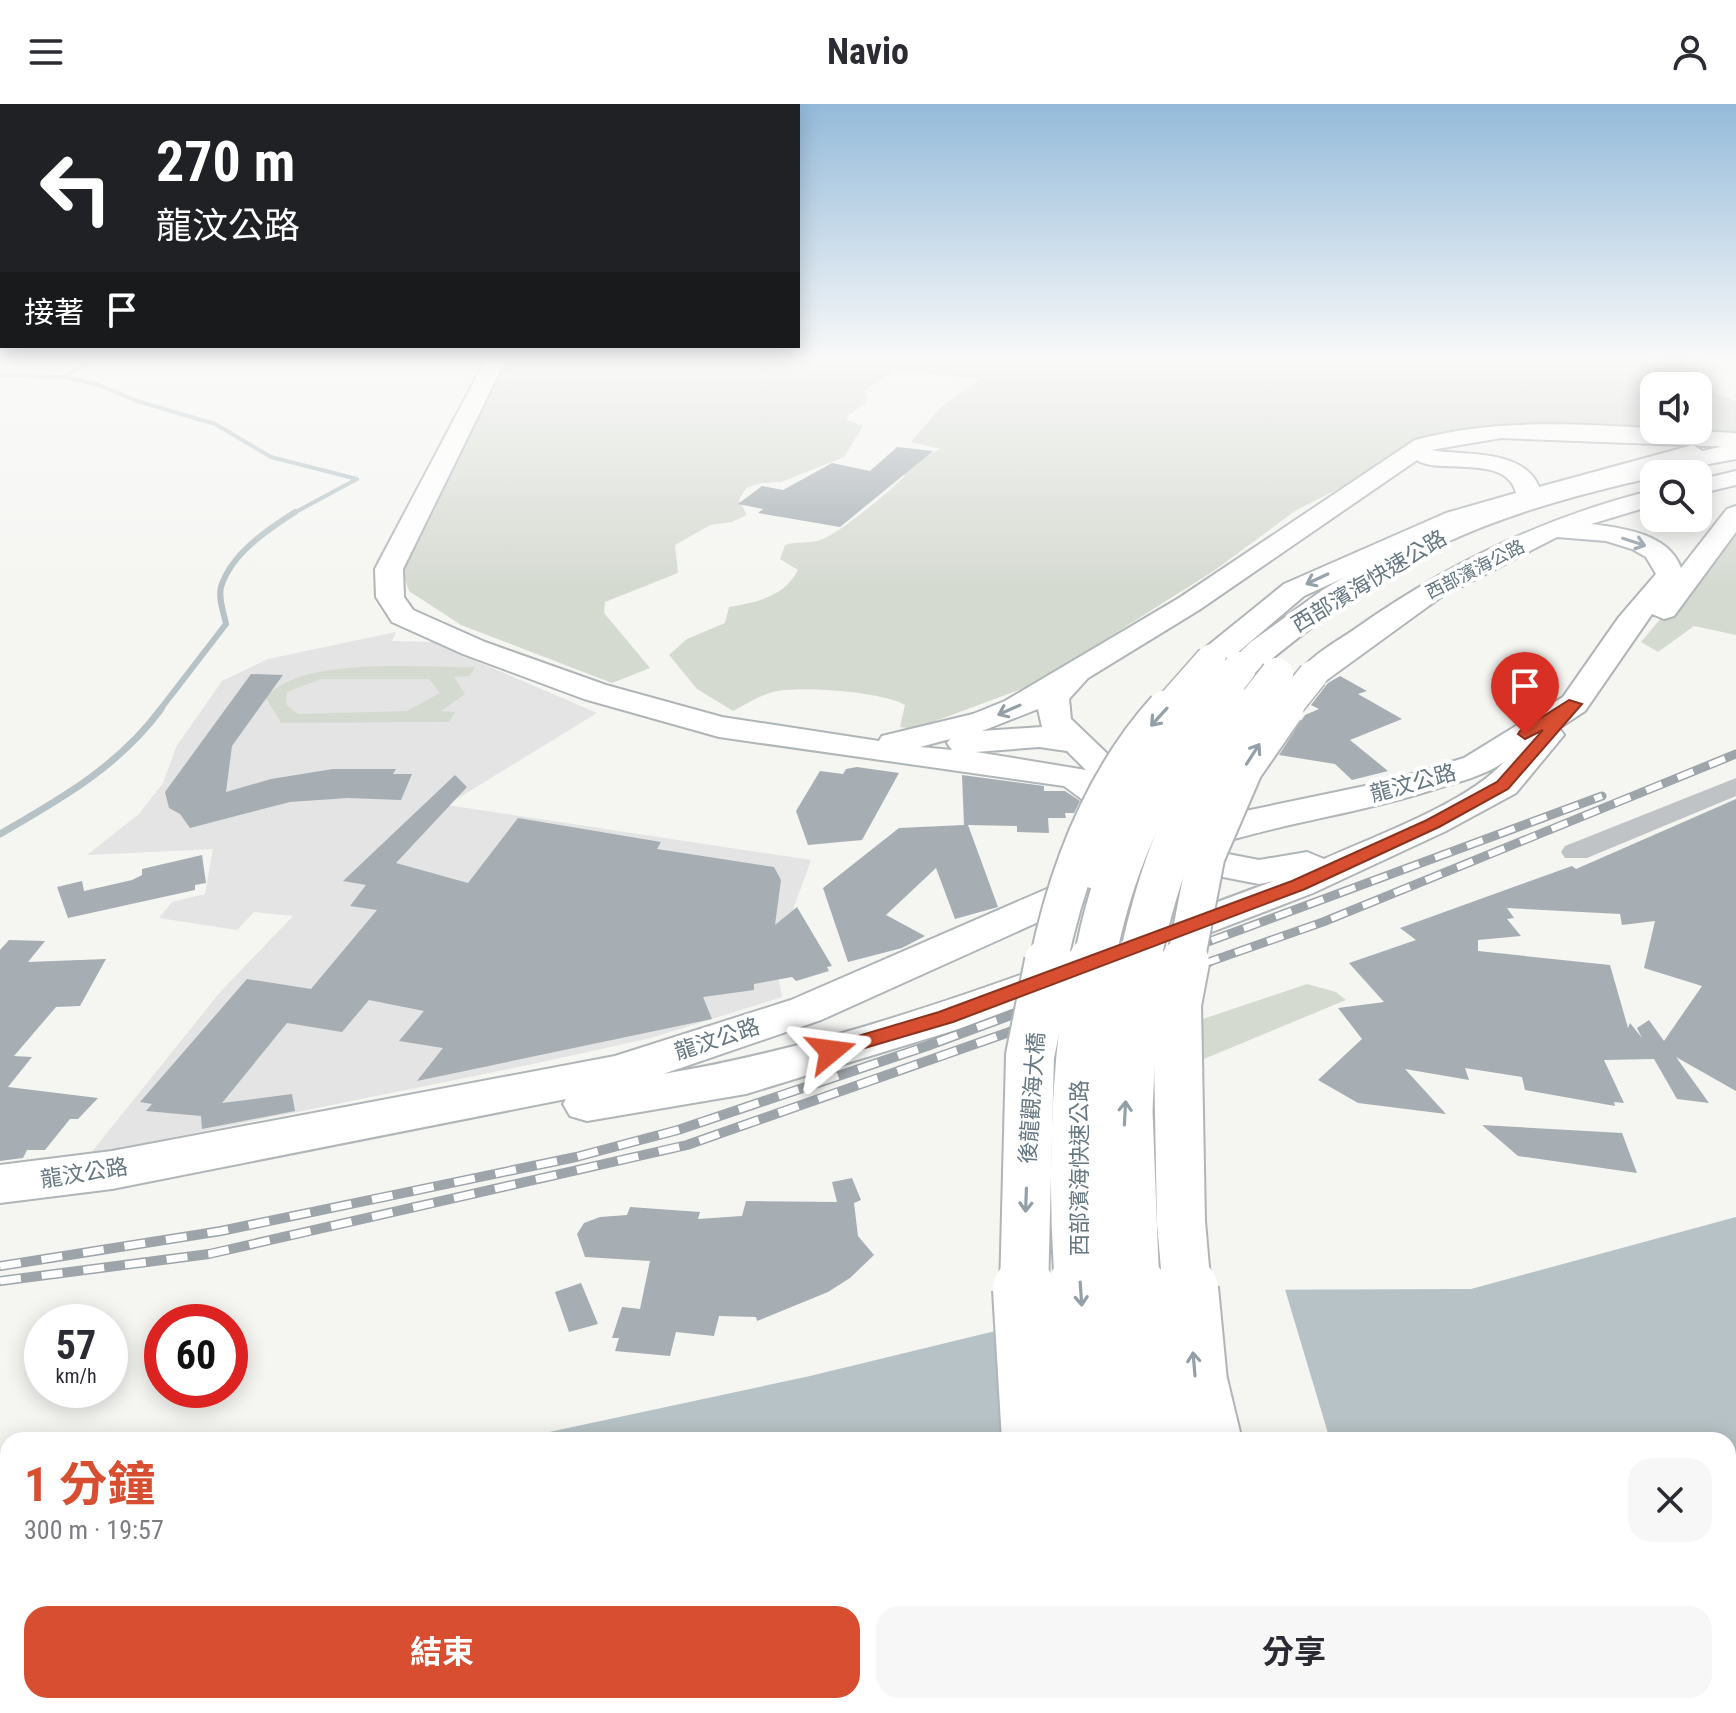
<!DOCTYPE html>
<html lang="zh-TW">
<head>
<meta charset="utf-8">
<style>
  body { margin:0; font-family:"Roboto Condensed","Noto Sans TC",sans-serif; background:#f7f7f7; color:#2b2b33; height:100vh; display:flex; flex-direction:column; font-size:30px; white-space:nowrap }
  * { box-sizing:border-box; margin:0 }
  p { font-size:26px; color:#7c7c81 }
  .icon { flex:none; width:44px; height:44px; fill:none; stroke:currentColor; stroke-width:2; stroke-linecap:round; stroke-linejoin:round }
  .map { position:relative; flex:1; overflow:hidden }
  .sheet { position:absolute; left:0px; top:1328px; width:1736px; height:282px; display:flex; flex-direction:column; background:#fff; border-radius:24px 24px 0 0; box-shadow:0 4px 20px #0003 }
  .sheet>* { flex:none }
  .hud { position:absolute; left:0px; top:0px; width:800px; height:244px; box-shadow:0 4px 20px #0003; background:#202124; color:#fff; overflow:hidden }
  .controls { position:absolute; left:1640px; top:268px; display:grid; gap:16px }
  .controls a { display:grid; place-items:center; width:72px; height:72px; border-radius:16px; background:#fff; box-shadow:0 4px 20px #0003; font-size:40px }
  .speed { position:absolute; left:24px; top:1200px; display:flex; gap:16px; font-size:40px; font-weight:700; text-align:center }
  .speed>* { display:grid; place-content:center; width:104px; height:104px; border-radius:50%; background:#fff; box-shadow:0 4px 20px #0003; line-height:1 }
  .speed small { font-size:20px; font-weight:400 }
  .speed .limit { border:12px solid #d22; background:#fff; color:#111 }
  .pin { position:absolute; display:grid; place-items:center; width:68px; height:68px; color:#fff; margin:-82px -34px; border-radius:50% 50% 50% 0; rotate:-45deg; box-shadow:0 0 8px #0007 }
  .pin .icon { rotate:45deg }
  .me { position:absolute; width:88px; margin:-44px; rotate:74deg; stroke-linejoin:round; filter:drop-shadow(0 0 6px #0008) }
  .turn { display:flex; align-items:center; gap:28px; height:168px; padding:0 24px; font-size:36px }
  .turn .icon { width:104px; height:104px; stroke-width:2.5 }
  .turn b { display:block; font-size:56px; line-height:68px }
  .then { display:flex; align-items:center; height:76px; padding:0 24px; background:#0003; gap:16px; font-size:30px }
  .round { display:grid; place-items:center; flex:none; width:84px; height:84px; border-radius:24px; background:#f7f7f7 }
  .headline { display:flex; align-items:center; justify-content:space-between; height:136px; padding:0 24px }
  h1 { font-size:48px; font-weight:700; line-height:60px; color:#d74e30 }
  .action { display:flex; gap:16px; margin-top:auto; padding:16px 24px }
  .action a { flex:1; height:92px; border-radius:24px; background:#d74e30; color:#fff; font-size:32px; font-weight:700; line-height:92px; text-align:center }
  .action a+a { background:#f7f7f7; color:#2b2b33 }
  header { display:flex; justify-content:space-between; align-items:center; height:104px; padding:0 24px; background:#fff; font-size:36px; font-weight:700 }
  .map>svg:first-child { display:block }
</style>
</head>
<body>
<header><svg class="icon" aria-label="menu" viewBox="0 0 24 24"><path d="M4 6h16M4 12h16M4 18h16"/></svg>Navio<svg class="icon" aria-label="person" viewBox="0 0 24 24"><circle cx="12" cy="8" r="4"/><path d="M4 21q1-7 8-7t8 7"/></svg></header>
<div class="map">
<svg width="1736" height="1609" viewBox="0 0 1736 1609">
  <rect width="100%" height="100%" fill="#f5f5f2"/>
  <!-- built -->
  <path fill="#e3e4e3" d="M396,528L392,537L432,538L597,609L447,701L811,756L775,855L782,893L651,934L533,960L90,1050L221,887L293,812L254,808L237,826L159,814L172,798L205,790L213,745L87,751L139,710L163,679L176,643L222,577L268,555Z"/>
  <!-- green -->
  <g fill="#d5dad1" fill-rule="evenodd">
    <path d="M500,257H1683C1693,279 1714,290 1736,297V328L1672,330L1553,320L1452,327L1392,350L1357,375L1295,407L1215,466L1035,580L914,625L900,623L905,601C884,588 798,581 773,588C759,592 746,600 733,607L697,585L669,551L687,535L725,519L729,503C757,498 784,493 798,466L780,455L785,441C797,437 812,440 823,435C843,426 888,389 905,372L884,360L924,352L941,345L911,338L942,302L980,275L897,266L865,286L868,297L848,312L847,316L863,322L844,353L781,378L761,379L746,384L739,396L747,411L732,418L710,421L675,441L678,469L605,498L604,509L650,564L612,579L461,521L409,487L401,463ZM1654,282H1698V326H1654Z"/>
    <path d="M1736,425V531L1694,522L1658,548L1641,538Z"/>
    <path d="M475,563L470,572L454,573L465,590L441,607L455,608L449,618L281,619L266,594C299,551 423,564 475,563ZM321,575H429L440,589L407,607L298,610L286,600L287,588Z"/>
    <path d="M1307,880L1336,888L1346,896L1199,957L1203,915Z"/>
  </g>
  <!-- water -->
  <path fill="#b6c2c5" d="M1736,1113V1609H0V1438H8V1602H1728V1336H512L810,1272L1165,1186L1471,1185Z"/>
  <!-- pier -->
  <g fill="#f5f5f2">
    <path d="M1284,1182L1330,1336H1096L1165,1183Z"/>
    <path d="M1137,1602H1410L1412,1609H1138Z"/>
  </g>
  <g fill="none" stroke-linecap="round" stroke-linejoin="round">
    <!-- stream-far2 -->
    <g stroke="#b6c2c5" stroke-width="4">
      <path d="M0,271L65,273L99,281L137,297L215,320L271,353L357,375L292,410"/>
      <path d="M65,273L91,257"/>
    </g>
    <!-- stream-far1 -->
    <path stroke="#b6c2c5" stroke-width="6" d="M159,607L226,520C224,509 218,495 221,483C231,450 267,426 295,408"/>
    <!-- stream -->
    <path stroke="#b6c2c5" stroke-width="7" d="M0,730C61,695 119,662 161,605"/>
  </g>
  <!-- building -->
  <g fill="#a6aeb3" fill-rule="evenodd">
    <path d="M897,343L933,347L840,423L758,409L763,405L738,400L762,382L783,386L832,359L870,367Z"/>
    <path d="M251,570L283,571L232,642L226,688L271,675L333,665H396L393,670H412L401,696L348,694L290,698L190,724L180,710L169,704L165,688Z"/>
    <path d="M1340,572L1367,587L1358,590L1402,615L1350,636L1388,667L1352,676L1335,660L1279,651L1305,611L1319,605L1311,601L1328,579Z"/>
    <path d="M857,663L899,669L862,736L808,741L796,707L820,667L843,670L846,665Z"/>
    <path d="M455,671L467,683L396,759L468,779L518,714L661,738L657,745L774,763L781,776L775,821L797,803L832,862L827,863L829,867L796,877L792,873L754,880V886L703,893L712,915L417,977L443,944L399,937L424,907L369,896L342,928L287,919L222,999L292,990L295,1007L202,1025L201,1012L146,1007L152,1000L140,998L247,875L311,885L377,806L350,802L366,781L343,777Z"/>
    <path d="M962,671L1044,682V687H1065L1080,697L1074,709H1065L1066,714H1048L1049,729L1017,728V722L968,721L998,803L955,815L936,764L886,811L925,832L902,844L848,858L823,784L899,724L964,721Z"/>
    <path d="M1736,695V987L1676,953L1709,999L1677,995L1654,955L1604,956L1624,999L1614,998L1615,1002L1525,986L1522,973L1465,964L1469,976L1405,965L1446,1010L1358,999L1318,976L1362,935L1338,904L1384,898L1349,859L1416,836L1400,824L1572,762L1576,765ZM1507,804L1620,810L1622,821L1655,817L1644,864L1702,882L1664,937L1649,916L1637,924L1642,934L1630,919L1628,924L1610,861L1478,847V836L1521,832L1507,815L1514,814Z"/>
    <path d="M202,751L206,779L195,781V786L68,814L57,783L82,777L84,787L132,776L142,771V765Z"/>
    <path d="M9,836L45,837L28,858L106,855L80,902L56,903L14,952L32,953L8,983L98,994L78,1015H70L45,1046H27L23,1054L0,1057V846Z"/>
    <path d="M1482,1021L1622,1029L1637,1069L1518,1052Z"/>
    <path d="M852,1074L861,1096L854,1099L858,1132L874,1151L850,1174L828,1188L757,1217L756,1213L719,1212L714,1232L676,1228L670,1252L615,1247L619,1234H612L622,1203L640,1205L650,1157L585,1153L577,1130L584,1119L600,1113L627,1111L630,1103L700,1108L698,1115L742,1112L746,1097L837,1098L832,1078Z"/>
    <path d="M581,1179L598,1220L569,1228L555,1188Z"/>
  </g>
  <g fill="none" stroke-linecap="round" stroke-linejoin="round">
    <!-- major casing -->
    <g stroke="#b0b5b8" stroke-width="4">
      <g id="major">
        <path d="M485,257H505L403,465L404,493L413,506L485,538L606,581L722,613L879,637L882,632L973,610L1005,597L1179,494L1415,336C1516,308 1632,325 1736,329V343L1501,334L1431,346C1458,352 1523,343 1539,383L1693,341L1704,348L1701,353L1464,419L1304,492L1222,562H1200L1196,555L1200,548L1284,480L1446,409L1516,389C1507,349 1437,371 1417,356L1199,506L1088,574L1069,595L1071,615L1142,683L1137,691L1125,693L1175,729L1231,710L1389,677L1464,654L1563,593L1619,513L1656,470L1646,453L1632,445L1606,437L1557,433L1441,493L1324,578H1302L1297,571C1310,552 1336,538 1355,525C1447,460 1544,413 1654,386V401L1591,420C1623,424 1669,430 1681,464L1727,405L1736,402V428L1674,512L1664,515L1652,510L1585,607L1559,624L1564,631L1516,689L1446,727L1313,789L962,924L746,990L587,1017L570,1012L563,1000L566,995L112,1085L0,1099V1061L112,1047L615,952L791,896L1079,771L1093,767L1107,771L1113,779L1107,787L821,916L663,970C874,935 1074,850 1274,777L1259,780L1182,765L1157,751L1064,682L719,633L584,595L463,550L392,518L376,493L375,465ZM1038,605L1042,623L982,627ZM950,635L947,639L952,646L920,643ZM1039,643L1067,647L1086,666L976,648ZM1504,658C1467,699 1375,732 1324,755L1307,748L1259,756L1202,745C1278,719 1359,710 1435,685C1459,678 1483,672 1504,658Z"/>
        <path d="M1736,367V381L1698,390V376Z"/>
        <path d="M1024,1602H1094L1095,1609H1025Z"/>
        <path d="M1236,1602H1306L1308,1609H1238Z"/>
      </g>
    </g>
    <!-- highway casing -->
    <g stroke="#b0b4b7" stroke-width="4">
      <g id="highway">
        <path d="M1736,339V355L1654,370V373C1584,389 1515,407 1449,437C1377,470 1313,521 1252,571L1240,574L1228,571L1223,564L1251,538L1324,485L1427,426L1536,387Z"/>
        <path d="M1161,961L1179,966L1187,979L1176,1109L1168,1125L1148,1131L1128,1125L1120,1109L1135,979L1143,966Z"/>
        <path d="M1093,1602H1241L1243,1609H1093Z"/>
      </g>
    </g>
    <!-- minor -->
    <path fill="#bfc3c6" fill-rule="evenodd" d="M1736,674V692L1587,754H1565L1561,748L1565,742Z"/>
    <!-- major -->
    <use href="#major" fill="#fff" fill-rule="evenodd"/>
    <!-- highway -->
    <use href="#highway" fill="#fff" fill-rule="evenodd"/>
    <!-- rail-far1 casing -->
    <g stroke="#9ea5aa" stroke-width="9">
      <g id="rail-far1">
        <path d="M1148,860L1602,692"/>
        <path d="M1203,860L1323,818L1736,650"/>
      </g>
    </g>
    <!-- rail casing -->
    <g stroke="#9ea5aa" stroke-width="10">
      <g id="rail">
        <path d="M0,1162L221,1127L576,1053L678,1026L927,942L1154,858"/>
        <path d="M0,1177L209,1150L687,1041L1209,858"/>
      </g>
    </g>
    <!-- rail-far1 -->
    <use href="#rail-far1" stroke="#fff" stroke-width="6" stroke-dasharray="17" stroke-linecap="butt"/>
    <!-- rail -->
    <use href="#rail" stroke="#fff" stroke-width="7" stroke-dasharray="21" stroke-linecap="butt"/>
    <!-- major-bridge-far3 casing -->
    <g stroke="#b0b5b8" stroke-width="32" stroke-linecap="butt">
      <g id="major-bridge-far3">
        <path d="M1165,607L1211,555"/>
        <path d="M1284,607L1313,571"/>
      </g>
    </g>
    <!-- major-bridge-far2 casing -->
    <g stroke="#b0b5b8" stroke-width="41" stroke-linecap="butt">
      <g id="major-bridge-far2">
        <path d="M1048,860C1067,768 1103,675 1166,605"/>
        <path d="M1185,860L1206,752L1244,664L1285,605"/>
      </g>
    </g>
    <!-- major-bridge-far1 casing -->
    <g stroke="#b0b5b8" stroke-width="52" stroke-linecap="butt">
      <g id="major-bridge-far1">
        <path d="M1185,858L1177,900L1181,1118L1187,1187"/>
        <path d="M1024,1187L1030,952L1049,858"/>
      </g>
    </g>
    <!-- major-bridge casing -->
    <g stroke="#b0b5b8" stroke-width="66" stroke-linecap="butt">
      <g id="major-bridge">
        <path d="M1024,1185L1033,1336"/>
        <path d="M1187,1185L1196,1278L1210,1336"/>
      </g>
    </g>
    <!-- highway-bridge-far3 casing -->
    <g stroke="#b0b4b7" stroke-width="35" stroke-linecap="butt">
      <g id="highway-bridge-far3">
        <path d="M1206,607L1240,564"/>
        <path d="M1248,607L1277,570"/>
      </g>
    </g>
    <!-- highway-bridge-far2 casing -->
    <g stroke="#b0b4b7" stroke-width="45" stroke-linecap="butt">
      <g id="highway-bridge-far2">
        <path d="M1095,764L1120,674"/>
        <path d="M1094,860C1110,768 1150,678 1207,605"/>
        <path d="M1139,860C1158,767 1190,680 1250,605"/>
      </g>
    </g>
    <!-- highway-bridge-far1 casing -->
    <g stroke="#b0b4b7" stroke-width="57" stroke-linecap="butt">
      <g id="highway-bridge-far1">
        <path d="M1082,1187C1073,1077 1077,968 1095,858"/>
        <path d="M1133,1187L1126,1007L1129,938L1139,858"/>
      </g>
    </g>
    <!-- highway-bridge casing -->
    <g stroke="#b0b4b7" stroke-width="72" stroke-linecap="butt">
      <g id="highway-bridge">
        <path d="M1081,1185L1095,1336"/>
        <path d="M1133,1185L1160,1336"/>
      </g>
    </g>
    <!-- major-bridge-far3 -->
    <use href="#major-bridge-far3" stroke="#fff" stroke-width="29"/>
    <!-- major-bridge-far2 -->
    <use href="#major-bridge-far2" stroke="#fff" stroke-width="37"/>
    <!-- major-bridge-far1 -->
    <use href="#major-bridge-far1" stroke="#fff" stroke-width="48"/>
    <!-- major-bridge -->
    <use href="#major-bridge" stroke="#fff" stroke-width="62"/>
    <!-- highway-bridge-far3 -->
    <use href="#highway-bridge-far3" stroke="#fff" stroke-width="32"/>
    <!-- highway-bridge-far2 -->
    <use href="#highway-bridge-far2" stroke="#fff" stroke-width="41"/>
    <!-- highway-bridge-far1 -->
    <use href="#highway-bridge-far1" stroke="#fff" stroke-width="53"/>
    <!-- highway-bridge -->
    <use href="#highway-bridge" stroke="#fff" stroke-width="68"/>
  </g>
  <!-- one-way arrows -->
  <defs><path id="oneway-shaft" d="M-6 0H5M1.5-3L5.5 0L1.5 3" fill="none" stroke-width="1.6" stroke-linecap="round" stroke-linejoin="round" transform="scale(2)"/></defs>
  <g stroke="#94a0a7">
    <use href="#oneway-shaft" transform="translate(1634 438) rotate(18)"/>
    <use href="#oneway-shaft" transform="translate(1317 475) rotate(155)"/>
    <use href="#oneway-shaft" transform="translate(1009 606) rotate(156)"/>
    <use href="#oneway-shaft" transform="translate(1159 613) rotate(132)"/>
    <use href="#oneway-shaft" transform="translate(1253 650) rotate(-57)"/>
    <use href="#oneway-shaft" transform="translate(1125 1009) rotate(-87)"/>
    <use href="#oneway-shaft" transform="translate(1026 1096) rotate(92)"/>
    <use href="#oneway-shaft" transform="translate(1081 1190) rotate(86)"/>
    <use href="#oneway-shaft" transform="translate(1194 1260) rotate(-95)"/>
  </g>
  <!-- sky -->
  <linearGradient id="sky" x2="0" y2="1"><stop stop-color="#94bada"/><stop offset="0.53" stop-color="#fafaf9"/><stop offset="1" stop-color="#fafaf9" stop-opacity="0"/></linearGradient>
  <rect width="1736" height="483" fill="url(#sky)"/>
  <!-- route -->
  <path fill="#d74e30" stroke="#8c331f" stroke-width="2" d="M1569,596L1582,600L1508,685L1439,723L1305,785L953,918L831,954L821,947L824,942L939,908L1292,777L1427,716L1497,678L1543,626L1525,635L1518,630L1520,627Z"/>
  <g text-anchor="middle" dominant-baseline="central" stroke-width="8" stroke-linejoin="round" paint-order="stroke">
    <!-- far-street labels -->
    <g font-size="18" fill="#667781" stroke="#fff">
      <text transform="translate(1475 465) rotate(-27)">西部濱海公路</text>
    </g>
    <!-- street labels -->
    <g font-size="22" fill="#667781" stroke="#fff">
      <text transform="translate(1369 477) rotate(-31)">西部濱海快速公路</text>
      <text transform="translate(1413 679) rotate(-15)">龍汶公路</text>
      <text transform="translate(717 935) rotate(-18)">龍汶公路</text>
      <text transform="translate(1032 994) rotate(-86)">後龍觀海大橋</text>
      <text transform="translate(1079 1064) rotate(-90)">西部濱海快速公路</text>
      <text transform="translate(84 1069) rotate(-9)">龍汶公路</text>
    </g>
  </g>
</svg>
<div class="controls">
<a><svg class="icon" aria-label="sound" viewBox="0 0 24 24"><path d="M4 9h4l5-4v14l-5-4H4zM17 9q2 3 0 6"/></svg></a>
<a><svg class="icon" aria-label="search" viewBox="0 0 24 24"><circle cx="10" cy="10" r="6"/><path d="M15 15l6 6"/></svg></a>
</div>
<div class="speed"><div>57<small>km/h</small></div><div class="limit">60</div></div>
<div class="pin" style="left:1525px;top:630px;background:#d93025"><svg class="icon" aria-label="arrive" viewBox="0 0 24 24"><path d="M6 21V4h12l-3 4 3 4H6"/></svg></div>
<svg class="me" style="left:831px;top:947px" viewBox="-20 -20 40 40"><path d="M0-17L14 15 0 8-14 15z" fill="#d74e30" stroke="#fff" stroke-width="4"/></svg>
<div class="hud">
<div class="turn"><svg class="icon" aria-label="left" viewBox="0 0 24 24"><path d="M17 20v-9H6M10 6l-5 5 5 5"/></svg><div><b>270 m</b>龍汶公路</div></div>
<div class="then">接著<svg class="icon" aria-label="arrive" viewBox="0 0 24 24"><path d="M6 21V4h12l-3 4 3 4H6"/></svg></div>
</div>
<section class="sheet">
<div class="headline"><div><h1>1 分鐘</h1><p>300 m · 19:57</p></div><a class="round"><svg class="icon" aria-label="close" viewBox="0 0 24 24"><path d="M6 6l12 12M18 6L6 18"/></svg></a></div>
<div class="action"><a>結束</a><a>分享</a></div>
</section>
</div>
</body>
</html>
